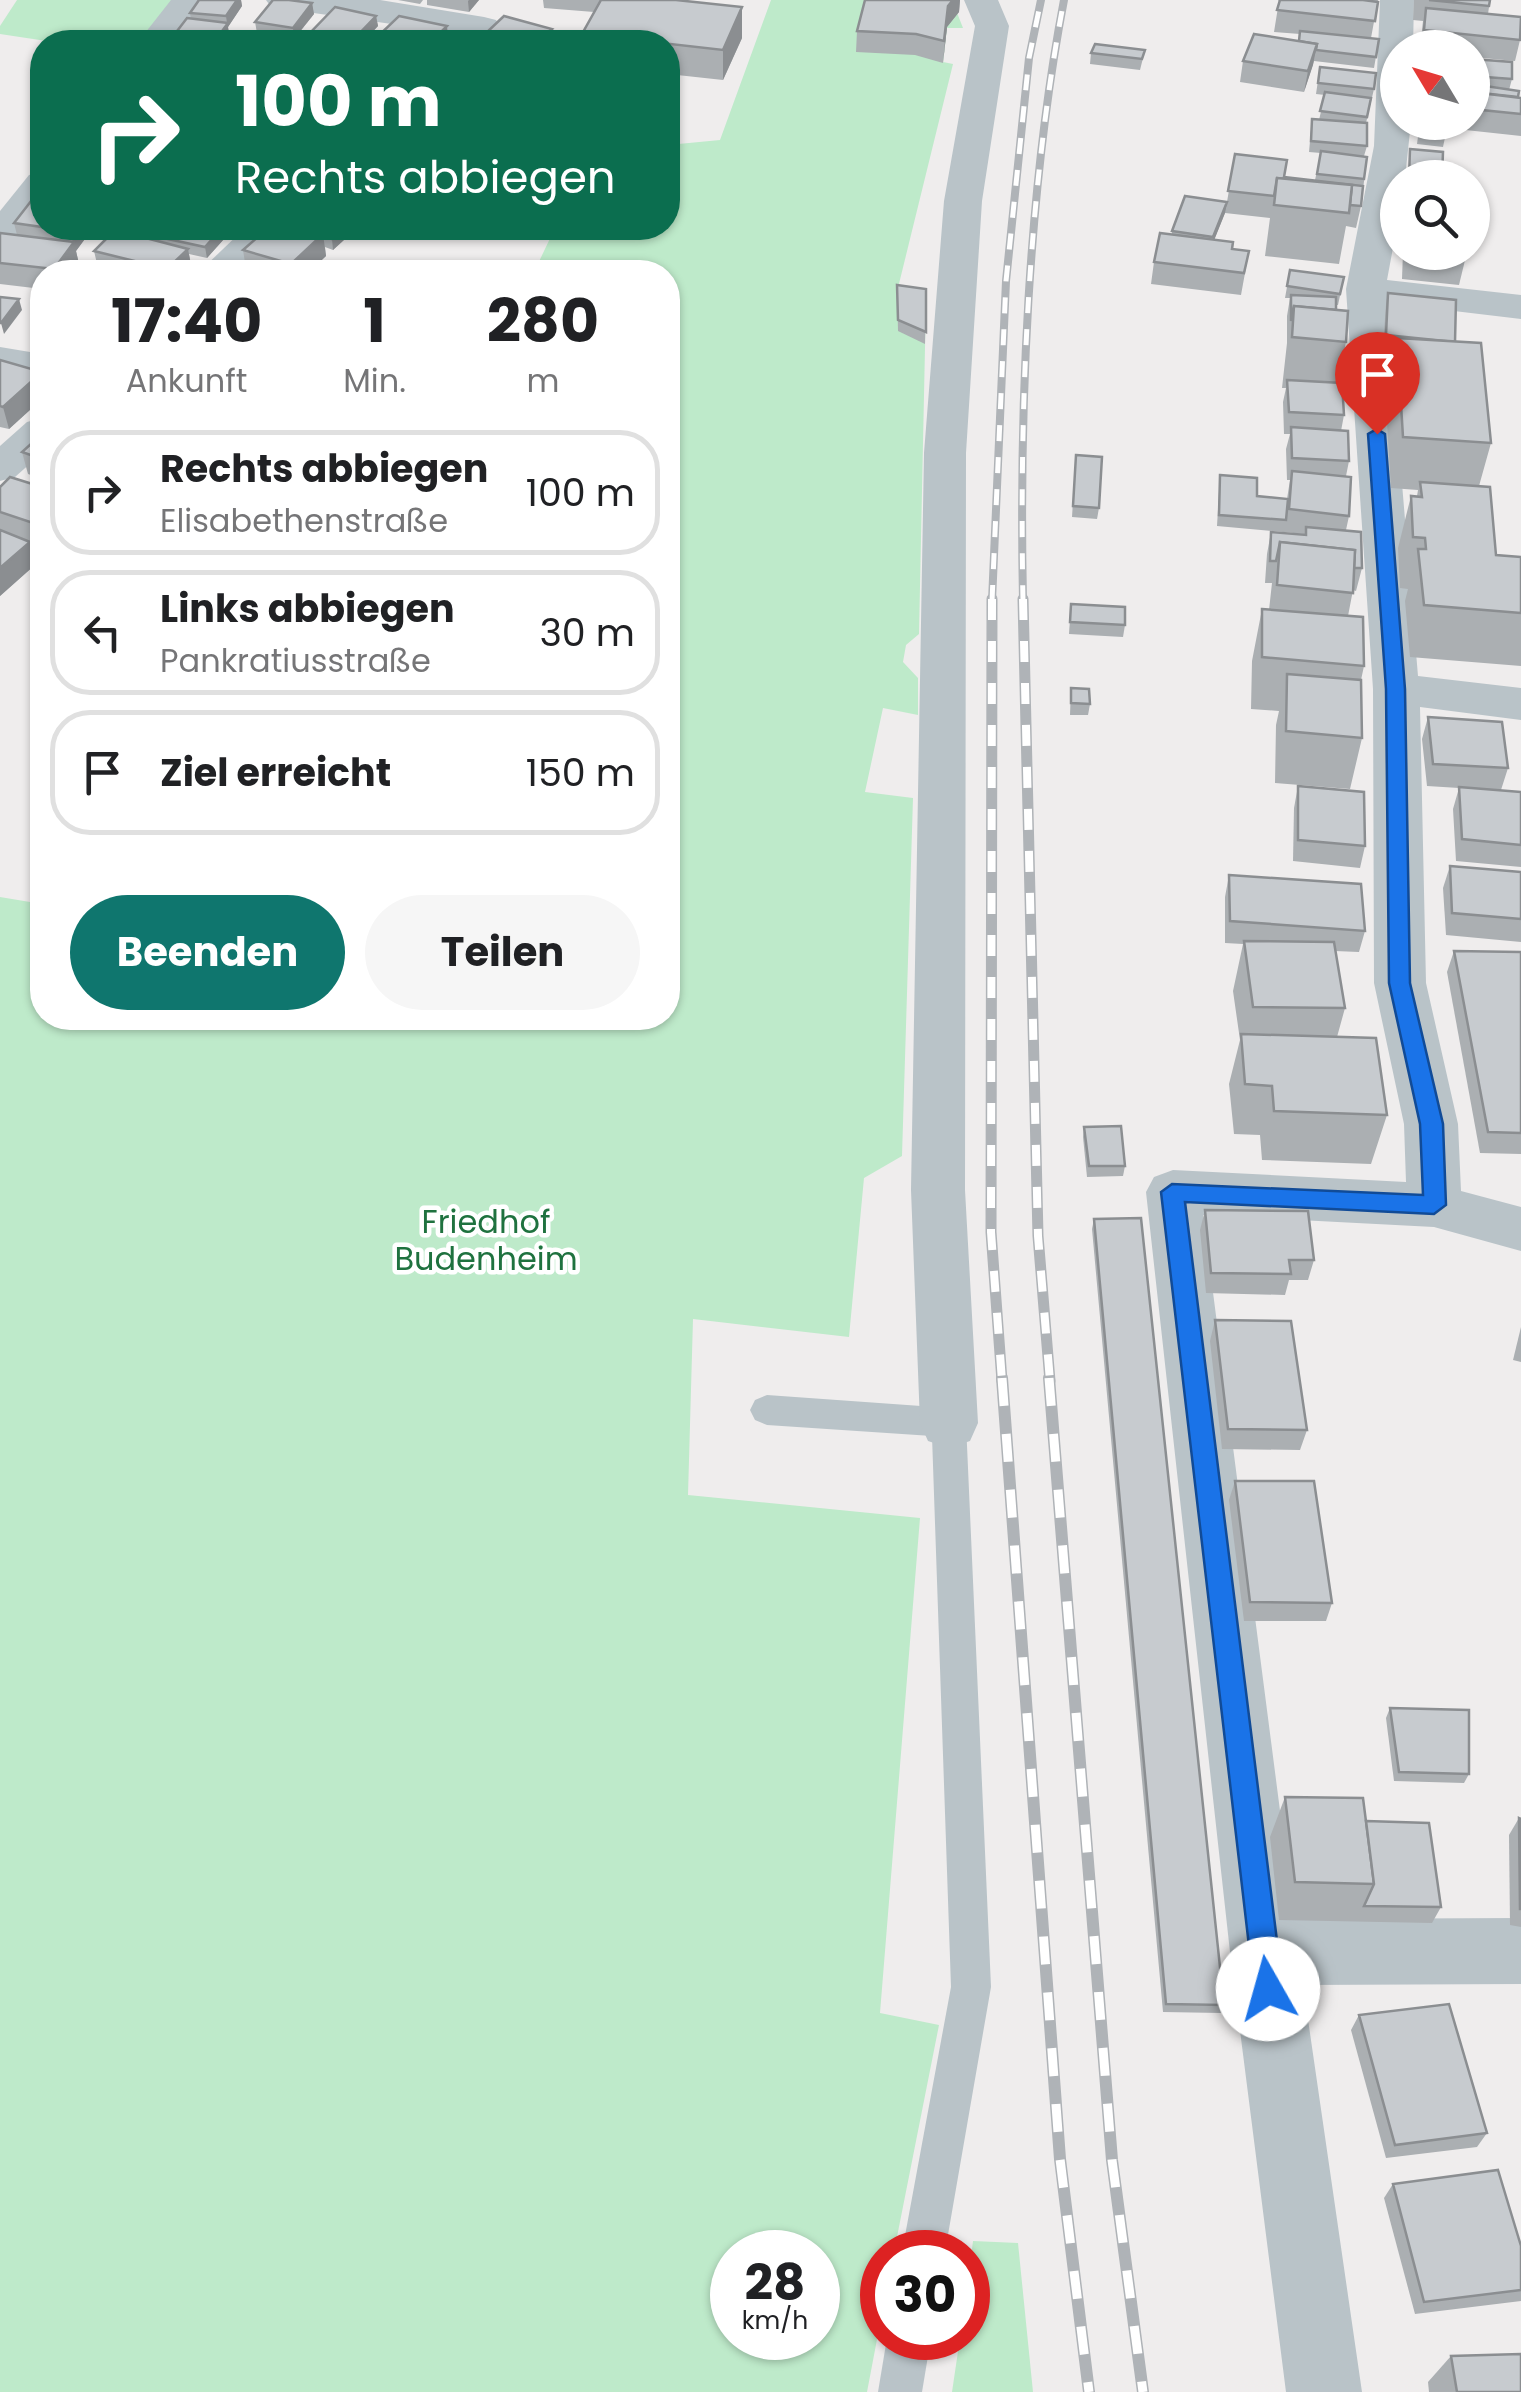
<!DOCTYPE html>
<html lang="de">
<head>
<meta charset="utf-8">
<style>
  body { margin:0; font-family:Poppins,sans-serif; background:#f6f6f6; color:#202124; height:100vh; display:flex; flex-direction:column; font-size:38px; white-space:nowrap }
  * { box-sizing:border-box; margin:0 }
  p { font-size:32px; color:#757577 }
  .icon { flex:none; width:55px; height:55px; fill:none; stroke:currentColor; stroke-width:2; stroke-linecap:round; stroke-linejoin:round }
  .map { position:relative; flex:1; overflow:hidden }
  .drawer { position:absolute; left:30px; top:260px; width:650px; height:770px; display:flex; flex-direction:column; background:#fff; border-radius:40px; box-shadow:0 2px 8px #0004 }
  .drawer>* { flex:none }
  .guide { position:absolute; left:30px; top:30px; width:650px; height:210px; border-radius:40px; box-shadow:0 2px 8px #0004; background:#0b6e4f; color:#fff; overflow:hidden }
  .needle { width:65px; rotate:308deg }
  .fabs { position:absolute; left:1380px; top:30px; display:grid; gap:20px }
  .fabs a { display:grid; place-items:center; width:110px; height:110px; border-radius:50%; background:#fff; box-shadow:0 2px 8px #0004; font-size:50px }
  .speed { position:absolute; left:710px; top:2230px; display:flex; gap:20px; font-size:50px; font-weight:700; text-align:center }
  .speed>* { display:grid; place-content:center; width:130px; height:130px; border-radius:50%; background:#fff; box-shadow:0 2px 8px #0004; line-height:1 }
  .speed small { font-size:25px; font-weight:400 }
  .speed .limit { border:15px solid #d22; background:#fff; color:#111 }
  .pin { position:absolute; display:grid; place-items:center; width:85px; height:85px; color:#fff; margin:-102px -42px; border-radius:50% 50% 50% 0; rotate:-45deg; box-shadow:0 0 10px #0007 }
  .pin .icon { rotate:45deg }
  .me { position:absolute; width:110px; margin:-55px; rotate:353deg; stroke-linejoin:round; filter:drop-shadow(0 0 8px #0008) }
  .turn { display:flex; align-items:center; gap:35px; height:210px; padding:0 40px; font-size:45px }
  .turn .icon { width:130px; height:130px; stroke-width:2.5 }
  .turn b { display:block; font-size:70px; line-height:85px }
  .eta { display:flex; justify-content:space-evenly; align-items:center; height:170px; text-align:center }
  .eta b { font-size:60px; font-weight:700; line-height:70px }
  .cta { display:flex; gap:20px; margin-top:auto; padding:20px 40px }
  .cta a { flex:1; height:115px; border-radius:60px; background:#0f766e; color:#fff; font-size:40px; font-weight:700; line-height:115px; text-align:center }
  .cta a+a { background:#f6f6f6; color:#202124 }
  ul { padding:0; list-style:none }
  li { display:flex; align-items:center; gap:30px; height:125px; margin:0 20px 15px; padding:0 20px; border:5px solid #e0e0e0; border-radius:40px }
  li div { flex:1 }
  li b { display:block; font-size:38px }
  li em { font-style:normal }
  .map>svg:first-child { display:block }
</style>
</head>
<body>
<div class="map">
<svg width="1521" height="2392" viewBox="0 0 1521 2392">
  <rect width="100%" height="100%" fill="#efeded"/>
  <!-- green -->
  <g fill="#beeaca" fill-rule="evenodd">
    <path d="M17,0H180L147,42H53L0,34V26Z"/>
    <path d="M771,0H952L963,28H947L943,62L953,64L896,296L926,300L919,634L906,645L903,662L918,678V715L883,708L865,792L913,798L902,1156L864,1178L849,1337L693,1319L688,1495L920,1518L880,2013L939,2025L894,2252H882V2313L867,2392H0V897L42,904V1018H668V272H534L555,228H668V145L720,140ZM732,2252H818V2338H732Z"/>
    <path d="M973,2241L1018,2243L1033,2392H952L960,2338H968V2281Z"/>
  </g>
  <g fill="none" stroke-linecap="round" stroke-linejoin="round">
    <!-- lane -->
    <g fill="#b9c3c8" fill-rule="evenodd">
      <path d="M767,1395L949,1408L961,1413L966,1423L991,1987L945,2252H902L951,1987L932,1436L767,1425L755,1420L750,1410L755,1400Z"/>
      <path d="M887,2338H931L922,2392H878Z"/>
    </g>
    <!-- street -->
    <g fill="#b9c3c8" fill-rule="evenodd">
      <path d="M171,0H206L173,42H138Z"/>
      <path d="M266,0H380L484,17L496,20L501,27L496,34L484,37L271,7Z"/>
      <path d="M964,0H998L1009,26L982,201L966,453L965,1190L978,1423L970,1441L949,1448L928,1441L920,1423L911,1190L924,453L944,201L975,26Z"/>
      <path d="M1380,0H1414L1413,48H1398V122H1411L1405,178H1398V221L1387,280L1521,295V319L1387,303L1418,676L1521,688V720L1420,707L1426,983L1458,1124L1461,1191L1521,1207V1251L1434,1227L1203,1215L1294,1919L1521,1918V1984L1303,1985L1362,2392H1286L1230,1952L1146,1192L1154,1177L1173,1170L1406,1182L1404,1124L1374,983L1373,689L1346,289L1374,146Z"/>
      <path d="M42,172V207L14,244L0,248V211L29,175Z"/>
      <path d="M245,228H286L240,272H199Z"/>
      <path d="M0,347L42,354V378L0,371Z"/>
      <path d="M42,418V453L15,477L0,481V446L27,422Z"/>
    </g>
    <!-- rail-far2 casing -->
    <g stroke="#afb3b7" stroke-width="8">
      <g id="rail-far2">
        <path d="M992,601L1006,281L1029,58L1041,0"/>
        <path d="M1023,601C1019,409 1028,188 1064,0"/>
      </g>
    </g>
    <!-- rail-far1 casing -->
    <g stroke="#afb3b7" stroke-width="11">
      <g id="rail-far1">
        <path d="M992,599L991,1232L1002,1381"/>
        <path d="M1023,599L1038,1236L1050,1381"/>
      </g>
    </g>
    <!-- rail casing -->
    <g stroke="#afb3b7" stroke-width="12">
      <g id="rail">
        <path d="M1002,1378L1060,2159L1089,2392"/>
        <path d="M1049,1378L1112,2160L1143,2392"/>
      </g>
    </g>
    <!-- rail-far2 -->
    <use href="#rail-far2" stroke="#fff" stroke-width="5" stroke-dasharray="16" stroke-linecap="butt"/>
    <!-- rail-far1 -->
    <use href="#rail-far1" stroke="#fff" stroke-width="8" stroke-dasharray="21" stroke-linecap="butt"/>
    <!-- rail -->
    <use href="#rail" stroke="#fff" stroke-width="9" stroke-dasharray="28" stroke-linecap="butt"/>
  </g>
  <!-- wall -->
  <g fill="#abafb2">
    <path d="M199,0H241L242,6L228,27L229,34L223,42H172L171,39L191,19L190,13Z"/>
    <path d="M398,0H423L420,4Z"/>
    <path d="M427,0H479L469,12L427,5Z"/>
    <path d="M543,0H676L742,38L723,80L668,74V42H583L582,34L594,12L544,8Z"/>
    <path d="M865,0H960L959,12L947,27L943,63L915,55L856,52L857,31Z"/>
    <path d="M1278,0H1378L1371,38L1379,39L1374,68L1314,61L1304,92L1240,82L1243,61L1299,41L1300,34L1274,32L1279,1Z"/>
    <path d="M1414,0H1490L1488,14L1520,40L1515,61L1472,57V48H1420L1423,21L1413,20Z"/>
    <path d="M312,3L314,14L294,39L257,33L255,22Z"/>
    <path d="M376,16L378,26L363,42H312L310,33Z"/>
    <path d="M486,33L553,39L550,42H458L486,36Z"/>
    <path d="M1145,50L1140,70L1090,64L1091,53Z"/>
    <path d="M1472,59L1512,79L1509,90L1518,97L1521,98V136L1447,128L1443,147L1417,144L1420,122H1472Z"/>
    <path d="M1320,67L1374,89L1366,123L1367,146L1364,156L1367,157L1361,206L1356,228L1346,226L1339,264L1265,256L1270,218L1225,213L1214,240L1232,249L1249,251L1241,295L1151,284L1154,262L1172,234V231L1227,202L1235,154L1284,177L1315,180L1321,153L1309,152L1312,119L1319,120L1325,95L1316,94Z"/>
    <path d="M14,223L93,228L76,251L79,264L73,272H42V289L0,284V233L17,235Z"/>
    <path d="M222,228L224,239L207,258L189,254L192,270L190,272H99L94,251L155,240L154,236Z"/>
    <path d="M357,228L333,250L325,247L326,256L309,272H224L246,269L243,250Z"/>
    <path d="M1403,252H1467L1459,285L1402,279Z"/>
    <path d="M1290,270L1344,277L1338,305H1336L1346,342L1338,383L1344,415L1341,431L1349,461L1346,476L1349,516L1346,530L1362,568L1356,591L1353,590L1348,616L1364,666L1361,680L1362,738L1350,789L1275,783L1276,725L1279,711L1251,709L1252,661L1262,609L1269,610L1272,583H1265L1267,554L1271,532L1304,534L1217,526L1220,475L1257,496L1287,499L1290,480H1287L1286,449L1290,434H1284L1283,402L1286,388H1282L1287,343V316L1290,298H1285Z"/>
    <path d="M897,285L926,289L925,344L898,331Z"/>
    <path d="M1388,293L1455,342L1491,443L1479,486L1496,555L1521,557V666L1410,657L1405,601L1408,589L1400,588L1398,548L1411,496H1417L1418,490L1391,488L1385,389L1395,348L1383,347L1386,304Z"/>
    <path d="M0,360L42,372V399L9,429L0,427Z"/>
    <path d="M42,434V479L28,474L22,452Z"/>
    <path d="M1075,467L1099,508L1097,519L1072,517Z"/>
    <path d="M0,487H42V546L30,542L36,564L0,596Z"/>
    <path d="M1071,604L1125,625L1123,637L1069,634Z"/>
    <path d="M1071,688L1090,704L1088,715H1070Z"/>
    <path d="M1428,717L1508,768L1501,790L1521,792V867L1456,861L1453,809L1459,788L1427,786L1422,739Z"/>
    <path d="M1298,786L1365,846L1360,868L1293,861L1294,808Z"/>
    <path d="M1450,866L1521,872V942L1446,935L1443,888Z"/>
    <path d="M1229,875L1365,931L1359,952L1335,951L1345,1008L1337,1037L1387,1115L1371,1164L1262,1160L1260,1135L1234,1134L1229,1084L1240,1040L1233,991L1243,944L1225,943V897Z"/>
    <path d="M1454,951L1521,952V1154L1480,1153L1447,972Z"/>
    <path d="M1084,1127L1125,1166L1123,1176L1087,1177L1083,1137Z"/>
    <path d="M1205,1210L1314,1260L1308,1280H1289L1285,1295L1206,1293L1200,1230Z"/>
    <path d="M1094,1219L1224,2005L1221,2013L1163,2012L1092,1229Z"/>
    <path d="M1215,1320L1307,1430L1300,1450L1222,1449L1210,1341Z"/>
    <path d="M1521,1327V1362L1513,1360Z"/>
    <path d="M1235,1481L1332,1603L1326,1621H1244L1229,1500Z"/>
    <path d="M1390,1708L1469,1774L1464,1783L1394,1781L1386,1718Z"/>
    <path d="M1285,1797L1366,1821L1441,1907L1432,1923L1279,1920L1270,1837Z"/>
    <path d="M1519,1818L1521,1819V1927L1510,1925L1509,1835Z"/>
    <path d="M1359,2015L1487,2133L1477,2147L1386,2158L1351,2030Z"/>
    <path d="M1393,2184L1521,2246V2301L1415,2314L1384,2198Z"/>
    <path d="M1451,2356L1521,2392H1429L1428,2382Z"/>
  </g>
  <!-- shaded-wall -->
  <g fill="#8b8e91">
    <path d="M237,0H241L242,6L228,27L229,34L223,42H214L227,23L226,16Z"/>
    <path d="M469,0H479L469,12L468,1Z"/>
    <path d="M953,0H960L959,12L947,27L943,63L948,6Z"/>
    <path d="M312,3L314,14L294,39L293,28Z"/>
    <path d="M742,7V38L723,80V50Z"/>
    <path d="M376,16L378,26L363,42H352Z"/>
    <path d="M447,26L448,37L443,42H431Z"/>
    <path d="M552,29L553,39L550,42H538Z"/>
    <path d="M1317,44L1313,65L1304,92L1308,71Z"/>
    <path d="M1227,202L1225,213L1211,248L1213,237Z"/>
    <path d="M72,228H93L76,251L79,264L73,272H55L54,269L73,243L70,231Z"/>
    <path d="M222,228L224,239L207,258L205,247Z"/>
    <path d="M343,228H357L333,250L332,239Z"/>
    <path d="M323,234L326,256L309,272H293L291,264Z"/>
    <path d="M188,249L192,270L190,272H167V269Z"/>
    <path d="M19,299L22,310L4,334L1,323Z"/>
    <path d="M42,372V399L9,429L3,407Z"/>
    <path d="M30,542L36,564L0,596V568Z"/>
  </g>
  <!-- building -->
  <g fill="#c7cbcf" stroke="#8b8e91" stroke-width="2.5">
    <path d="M199,0H237L226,16L190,13Z"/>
    <path d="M273,0H289L312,3L293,28L255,22Z"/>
    <path d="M601,0H676L742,7L723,50L582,34Z"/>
    <path d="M865,0H953L948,6L944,41L916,34L857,31Z"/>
    <path d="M1280,0H1363L1378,2L1375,21L1277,10Z"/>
    <path d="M1429,0H1490L1489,6Z"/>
    <path d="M335,7L376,16L352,41L310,33Z"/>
    <path d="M1426,8L1521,17L1520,40L1424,30Z"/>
    <path d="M399,16L447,26L431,42H384L374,40Z"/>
    <path d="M504,16L552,29L538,42H524L486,33Z"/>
    <path d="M187,18L228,23L214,42L171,39Z"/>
    <path d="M1300,31L1379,39L1376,57L1316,50L1317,44L1299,41Z"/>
    <path d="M471,32L509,42H458Z"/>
    <path d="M1254,34L1317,44L1308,71L1243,61Z"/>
    <path d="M1095,44L1145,50L1142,59L1091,53Z"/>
    <path d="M1472,59L1512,62V79L1472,76Z"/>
    <path d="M1320,67L1376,73L1374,89L1318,83Z"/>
    <path d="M1472,84L1519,91L1518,97L1472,92Z"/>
    <path d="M1325,92L1371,98L1367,117L1320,111Z"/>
    <path d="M1472,92L1521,98V114L1472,109Z"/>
    <path d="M1312,119L1367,123V146L1311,141Z"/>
    <path d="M1420,122H1448L1446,136L1419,133Z"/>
    <path d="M1410,149L1443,152L1442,178H1409Z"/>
    <path d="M1321,151L1367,157L1364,179L1317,174Z"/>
    <path d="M1235,154L1287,160L1284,177L1363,186L1361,206L1350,205L1352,185L1277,178L1274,196L1228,191Z"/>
    <path d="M1277,178L1352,185L1349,213L1274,205Z"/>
    <path d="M42,187V227L14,223Z"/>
    <path d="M1185,196L1227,202L1213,237L1172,231Z"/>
    <path d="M47,228H72L70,231Z"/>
    <path d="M162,228H222L205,247L154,236Z"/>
    <path d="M268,228H299L323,234L291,264L243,250Z"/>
    <path d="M299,228H343L332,239L323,236V234Z"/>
    <path d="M115,230L188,249L167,269L94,251Z"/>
    <path d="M0,233L74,242L54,269L0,263Z"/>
    <path d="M1160,233L1233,242L1232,249L1249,251L1244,273L1154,262Z"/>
    <path d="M233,265L255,272H224Z"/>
    <path d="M1290,270L1344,277L1340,294L1287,286Z"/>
    <path d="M897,285L926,289V332L898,320Z"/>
    <path d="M1388,293L1456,300L1455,342L1386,335Z"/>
    <path d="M1291,295L1336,297V310L1294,306L1291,321Z"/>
    <path d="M0,297L19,299L1,323H0Z"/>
    <path d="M1294,306L1348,311L1346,342L1292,337Z"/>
    <path d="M1397,338L1481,343L1491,443L1403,437Z"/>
    <path d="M0,360L42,372L3,407L0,406Z"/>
    <path d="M1287,380L1342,383L1344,415L1289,412Z"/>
    <path d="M1291,427L1348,431L1349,461L1292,458Z"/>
    <path d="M42,434V459L22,452Z"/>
    <path d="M1076,455L1102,457L1099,508L1073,506Z"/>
    <path d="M1292,471L1351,477L1349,516L1289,509Z"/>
    <path d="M1220,475L1257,478V496L1288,499L1286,520L1219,515Z"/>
    <path d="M10,477L42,487V526L0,512V487Z"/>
    <path d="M1420,482L1490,487L1496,555L1521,557V613L1424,605L1418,549H1426L1425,538L1413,537L1411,496L1422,497Z"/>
    <path d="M1306,527L1361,532L1362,568H1354L1355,550L1280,542L1276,561H1270L1271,532L1306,535Z"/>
    <path d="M0,530L30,542L0,568Z"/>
    <path d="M1280,542L1355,550L1353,593L1277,585Z"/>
    <path d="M1071,604L1125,607V625L1070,622Z"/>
    <path d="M1262,609L1363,617L1364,666L1262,657Z"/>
    <path d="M1287,674L1361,680L1362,738L1286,731Z"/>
    <path d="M1071,688L1089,689L1090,704L1071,703Z"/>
    <path d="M1428,717L1502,722L1508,768L1433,764Z"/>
    <path d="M1298,786L1364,792L1365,846L1298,840Z"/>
    <path d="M1459,787L1521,792V845L1462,839Z"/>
    <path d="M1450,866L1521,872V919L1452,913Z"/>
    <path d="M1229,875L1361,884L1365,931L1230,921Z"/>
    <path d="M1244,941L1334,942L1345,1008L1253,1007Z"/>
    <path d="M1454,951L1521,952V1133L1488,1132Z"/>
    <path d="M1241,1034L1376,1038L1387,1115L1274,1111L1272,1086L1245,1084Z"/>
    <path d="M1121,1126L1125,1166H1089L1084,1127Z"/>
    <path d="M1205,1210L1308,1211L1314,1260H1289L1291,1274L1211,1273Z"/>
    <path d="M1141,1218L1224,2005L1166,2004L1094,1219Z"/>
    <path d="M1215,1320L1291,1321L1307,1430L1228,1429Z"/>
    <path d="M1235,1481H1314L1332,1603L1250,1602Z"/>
    <path d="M1390,1708L1469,1710V1774L1399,1772Z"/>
    <path d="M1285,1797L1363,1798L1374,1884L1295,1882Z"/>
    <path d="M1519,1818L1521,1819V1909H1520Z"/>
    <path d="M1366,1821L1429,1823L1441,1907L1364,1906L1374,1884Z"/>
    <path d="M1449,2004L1487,2133L1395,2145L1359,2015Z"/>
    <path d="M1498,2170L1521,2246V2290L1424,2302L1393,2184Z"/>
    <path d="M1521,2354V2392H1457L1451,2356Z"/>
  </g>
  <!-- route -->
  <path fill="#1a73e8" stroke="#114b97" stroke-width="2.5" d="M1377,429L1385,434L1405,689L1410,983L1443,1124L1446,1205L1434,1214L1185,1202L1283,1989L1279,1999L1268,2003L1258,1999L1254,1989L1161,1192L1172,1184L1423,1195L1420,1124L1389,983L1386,689L1368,434Z"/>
  <g text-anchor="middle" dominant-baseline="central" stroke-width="9" stroke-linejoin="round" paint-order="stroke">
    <!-- park labels -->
    <g font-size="32" fill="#1f723f" stroke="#fff">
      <text x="486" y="1221">Friedhof<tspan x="486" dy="37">Budenheim</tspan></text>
    </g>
  </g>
</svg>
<div class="fabs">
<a><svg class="needle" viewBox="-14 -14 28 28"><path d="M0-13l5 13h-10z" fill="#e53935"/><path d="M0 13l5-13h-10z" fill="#757577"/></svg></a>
<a><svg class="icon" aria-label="search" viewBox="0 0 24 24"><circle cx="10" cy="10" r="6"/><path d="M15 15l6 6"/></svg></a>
</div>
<div class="speed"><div>28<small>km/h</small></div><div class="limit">30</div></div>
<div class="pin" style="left:1377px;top:434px;background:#d93025"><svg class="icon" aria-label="arrive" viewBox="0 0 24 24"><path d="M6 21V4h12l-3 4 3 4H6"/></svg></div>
<svg class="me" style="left:1268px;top:1989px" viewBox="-20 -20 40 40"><circle r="19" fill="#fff"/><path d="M0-13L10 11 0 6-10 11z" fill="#1a73e8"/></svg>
<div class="guide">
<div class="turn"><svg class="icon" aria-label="right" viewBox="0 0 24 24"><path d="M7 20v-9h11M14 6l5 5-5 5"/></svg><div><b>100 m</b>Rechts abbiegen</div></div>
</div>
<section class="drawer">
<div class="eta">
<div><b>17:40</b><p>Ankunft</p></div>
<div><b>1</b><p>Min.</p></div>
<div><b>280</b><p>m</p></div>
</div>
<ul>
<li><svg class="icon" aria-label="right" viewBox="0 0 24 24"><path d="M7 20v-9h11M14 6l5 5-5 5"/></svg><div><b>Rechts abbiegen</b><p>Elisabethenstraße</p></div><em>100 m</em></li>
<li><svg class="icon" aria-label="left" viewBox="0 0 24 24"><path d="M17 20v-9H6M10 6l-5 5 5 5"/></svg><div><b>Links abbiegen</b><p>Pankratiusstraße</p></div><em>30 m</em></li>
<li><svg class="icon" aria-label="arrive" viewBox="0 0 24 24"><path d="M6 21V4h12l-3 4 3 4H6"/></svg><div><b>Ziel erreicht</b></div><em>150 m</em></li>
</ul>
<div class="cta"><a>Beenden</a><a>Teilen</a></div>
</section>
</div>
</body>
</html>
